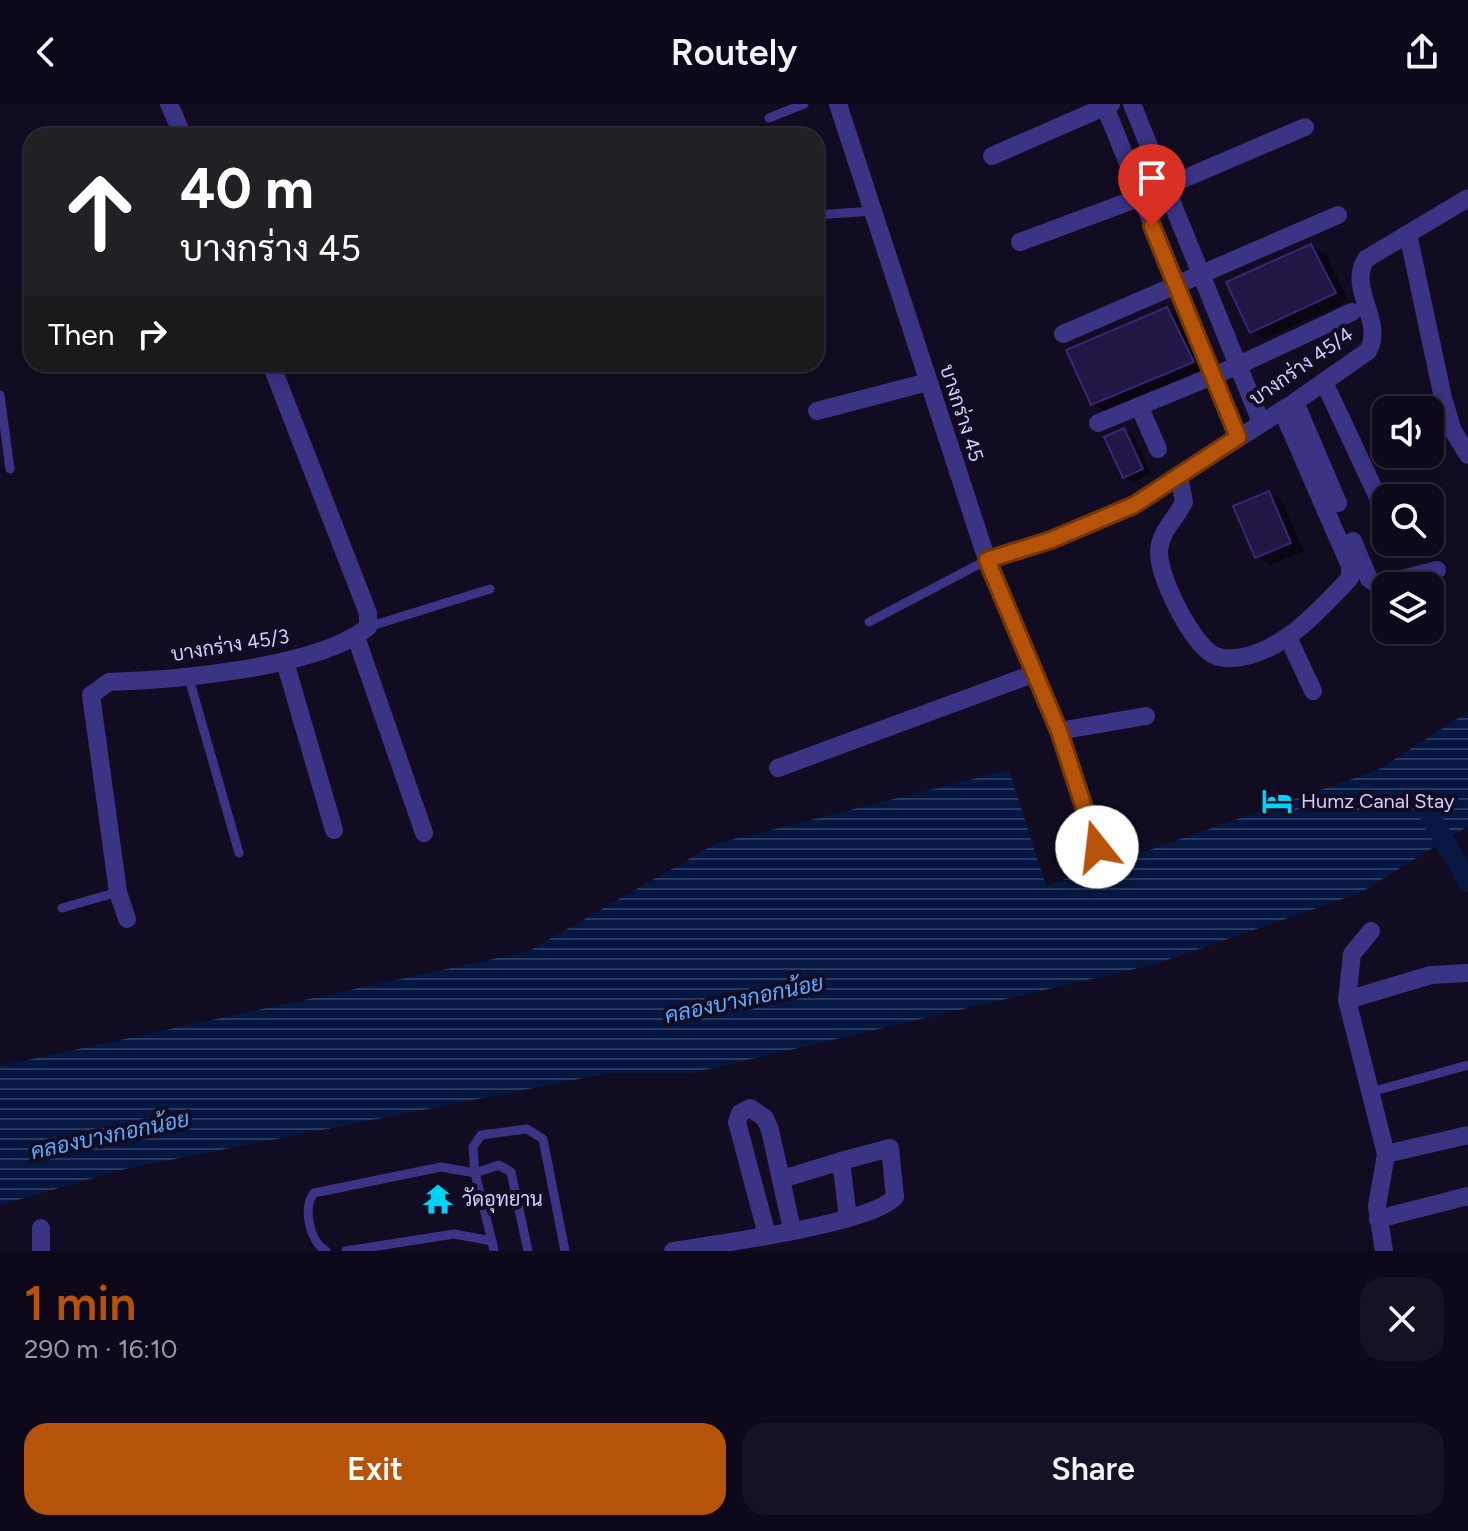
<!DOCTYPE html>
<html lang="en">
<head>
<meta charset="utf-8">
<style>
  body { margin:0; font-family:Figtree,Sarabun,sans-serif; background:#161223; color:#f1f3f6; height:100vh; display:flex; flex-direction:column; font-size:30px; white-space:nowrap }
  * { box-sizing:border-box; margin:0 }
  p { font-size:26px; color:#9a9aa2 }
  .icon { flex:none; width:44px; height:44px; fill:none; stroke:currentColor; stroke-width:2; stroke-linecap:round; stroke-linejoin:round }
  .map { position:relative; height:1147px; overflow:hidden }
  .panel { display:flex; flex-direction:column; background:#0d091a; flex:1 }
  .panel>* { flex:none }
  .guide { position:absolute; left:24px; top:24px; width:800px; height:244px; border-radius:24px; box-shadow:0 4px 20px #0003,0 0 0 2px #2d2a39; background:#202124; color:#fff; overflow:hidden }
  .fabs { position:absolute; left:1372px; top:292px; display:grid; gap:16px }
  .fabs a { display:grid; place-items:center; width:72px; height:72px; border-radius:16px; background:#0d091a; box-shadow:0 4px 20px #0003,0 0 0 2px #2d2a39; font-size:40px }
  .pin { position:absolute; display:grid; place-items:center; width:68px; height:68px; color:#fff; margin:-82px -34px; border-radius:50% 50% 50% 0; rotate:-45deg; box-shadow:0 0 8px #0007 }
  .pin .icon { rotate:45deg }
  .me { position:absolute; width:88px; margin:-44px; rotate:344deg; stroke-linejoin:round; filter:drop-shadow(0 0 6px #0008) }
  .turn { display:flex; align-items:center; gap:28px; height:168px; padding:0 24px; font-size:36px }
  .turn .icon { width:104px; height:104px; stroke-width:2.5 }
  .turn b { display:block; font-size:56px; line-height:68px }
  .then { display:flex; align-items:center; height:76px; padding:0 24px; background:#0003; gap:16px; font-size:30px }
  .round { display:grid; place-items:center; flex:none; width:84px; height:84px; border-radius:24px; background:#161223 }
  .headline { display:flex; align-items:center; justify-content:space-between; height:136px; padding:0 24px }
  h1 { font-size:48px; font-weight:600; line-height:60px; color:#b45309 }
  .primary-button { display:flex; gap:16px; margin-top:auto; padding:16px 24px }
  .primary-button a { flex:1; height:92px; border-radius:24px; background:#b45309; color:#fff; font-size:32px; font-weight:600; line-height:92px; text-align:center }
  .primary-button a+a { background:#161223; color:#f1f3f6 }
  header { display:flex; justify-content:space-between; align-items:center; height:104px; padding:0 24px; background:#0d091a; font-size:36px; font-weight:600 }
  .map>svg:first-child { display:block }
</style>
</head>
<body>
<header><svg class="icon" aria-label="back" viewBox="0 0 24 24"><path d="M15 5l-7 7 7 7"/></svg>Routely<svg class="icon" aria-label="share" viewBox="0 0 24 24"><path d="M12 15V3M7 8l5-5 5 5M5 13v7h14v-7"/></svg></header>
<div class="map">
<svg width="1468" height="1147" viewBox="0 0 1468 1147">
  <defs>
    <pattern id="water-rules" width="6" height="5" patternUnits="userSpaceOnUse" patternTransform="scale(2)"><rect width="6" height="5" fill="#061841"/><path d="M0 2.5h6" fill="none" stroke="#29385e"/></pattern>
  </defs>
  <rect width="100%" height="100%" fill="#110c22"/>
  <!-- water -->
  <path fill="url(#water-rules)" d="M1468,608V722L1360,789L1155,860L692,969H609L125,1065L0,1101V962L529,847L715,740L1009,666L1046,782L1378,666Z"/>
  <!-- shadow -->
  <g fill="#0007">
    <path d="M1311,142L1325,150L1349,197L1265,235L1252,228Z"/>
    <path d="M1167,205L1181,213L1206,266L1107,308L1093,300Z"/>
    <path d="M1124,326L1133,331L1151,370L1134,378L1125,373Z"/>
    <path d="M1269,389L1282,397L1304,447L1270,461L1257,453Z"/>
  </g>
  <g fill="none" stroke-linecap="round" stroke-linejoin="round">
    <!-- canal -->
    <path stroke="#061841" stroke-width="20" d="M1430,712L1468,778"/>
  </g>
  <!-- building -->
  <g fill="#221644" stroke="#3a2672" stroke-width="2">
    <path d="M1311,140L1336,189L1250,229L1226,178Z"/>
    <path d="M1167,203L1194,258L1091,301L1066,246Z"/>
    <path d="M1124,324L1143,365L1123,374L1104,333Z"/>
    <path d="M1269,387L1291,439L1255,454L1233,402Z"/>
  </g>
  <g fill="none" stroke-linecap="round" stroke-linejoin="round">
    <!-- lane -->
    <g stroke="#3b3384" stroke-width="9">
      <path d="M769,14L804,0"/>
      <path d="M816,111L873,107"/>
      <path d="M0,291L10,365"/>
      <path d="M869,518L987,456"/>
      <path d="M368,523L490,485"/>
      <path d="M188,571L239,749"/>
      <path d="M62,804L118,788"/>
      <path d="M1371,988L1468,961"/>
      <path d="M492,1137L475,1069L499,1061L511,1068L528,1147"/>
      <path d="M326,1147C310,1138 302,1104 314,1089L441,1063L475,1069L473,1043L481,1031L527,1025L543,1035L565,1147"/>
      <path d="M346,1147L454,1130L492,1137L494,1147"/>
    </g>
    <!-- street -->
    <g stroke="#3b3384" stroke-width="18">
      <path d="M169,0L183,32"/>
      <path d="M838,0L987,456L1059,627L1097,743"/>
      <path d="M1104,0L1238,333"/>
      <path d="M1132,0L1261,318"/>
      <path d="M992,52L1111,0"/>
      <path d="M1408,130L1443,294L1453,327L1468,351"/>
      <path d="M1020,138L1141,93L1305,23"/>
      <path d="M1063,230L1338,111"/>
      <path d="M1324,278L1382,402"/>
      <path d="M1295,298L1338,399"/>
      <path d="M1139,302L1158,345"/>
      <path d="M817,307L928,278"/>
      <path d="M1098,319L1237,262L1352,208"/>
      <path d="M1179,372L1184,398C1176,415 1160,427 1159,447C1158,472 1190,536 1212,550C1219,555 1233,555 1242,553C1286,545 1320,505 1350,474V462L1282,306"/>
      <path d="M1353,437L1369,475L1378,481L1437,466"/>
      <path d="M987,456L1051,436L1134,401L1295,298L1368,247C1385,217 1347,185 1366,155L1468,94"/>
      <path d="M356,533L424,729"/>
      <path d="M1288,533L1313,587"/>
      <path d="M285,558L334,726"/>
      <path d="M1059,627L1146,612"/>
      <path d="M778,664L1033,570"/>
      <path d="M127,815L118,788L91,591L109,578C174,576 319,564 368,523V509L271,260"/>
      <path d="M1347,896L1352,850L1371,827"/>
      <path d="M1386,1050L1468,1031"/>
      <path d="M782,1075L841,1057L848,1114"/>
      <path d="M1378,1115L1468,1092"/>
      <path d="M41,1124V1147"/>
      <path d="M767,1131L737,1018L740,1009L750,1004L765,1014L770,1026L792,1125"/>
      <path d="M673,1147C715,1140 872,1120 895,1093L890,1044L841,1057"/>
      <path d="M1384,1147L1377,1102L1386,1050L1347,896L1431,871L1468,869"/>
    </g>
  </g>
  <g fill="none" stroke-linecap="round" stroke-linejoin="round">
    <!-- route casing -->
    <g stroke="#753606" stroke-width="20">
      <path id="route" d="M1097,743L1059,627L987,456L1051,436L1134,401L1238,333L1152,122"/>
    </g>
    <!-- route -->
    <use href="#route" stroke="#b45309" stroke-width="14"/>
  </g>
  <!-- icons -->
  <defs>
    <g id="hotel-bare" transform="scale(2.4)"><path d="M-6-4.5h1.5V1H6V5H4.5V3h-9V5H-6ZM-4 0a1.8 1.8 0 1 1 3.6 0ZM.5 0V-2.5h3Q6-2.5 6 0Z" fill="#00d1f7" stroke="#110c22" stroke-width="2.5" paint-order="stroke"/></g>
    <g id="temple-bare" transform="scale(2.4)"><path d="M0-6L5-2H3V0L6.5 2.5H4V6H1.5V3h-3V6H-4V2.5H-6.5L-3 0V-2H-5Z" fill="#00d1f7" stroke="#110c22" stroke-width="2.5" paint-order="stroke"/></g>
  </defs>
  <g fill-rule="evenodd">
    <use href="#hotel-bare" x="1277" y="697"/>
    <use href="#temple-bare" x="438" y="1095"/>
  </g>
  <g text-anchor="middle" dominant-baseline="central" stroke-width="8" stroke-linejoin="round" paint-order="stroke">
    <!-- street labels -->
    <g font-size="20" fill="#d5ccff" stroke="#110c22">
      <text transform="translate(1301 262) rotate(-35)">บางกร่าง 45/4</text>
      <text transform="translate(962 309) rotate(72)">บางกร่าง 45</text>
      <text transform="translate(230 541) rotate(-9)">บางกร่าง 45/3</text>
    </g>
    <!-- poi labels -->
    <g font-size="20" fill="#d5ccff" stroke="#110c22" text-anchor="start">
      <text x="1301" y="697">Humz Canal Stay</text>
      <text x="462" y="1095">วัดอุทยาน</text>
    </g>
    <!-- water labels -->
    <g font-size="22" font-style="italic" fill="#5aa9ff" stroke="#110c22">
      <text transform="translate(744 895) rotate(-12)">คลองบางกอกน้อย</text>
      <text transform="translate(110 1031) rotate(-12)">คลองบางกอกน้อย</text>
    </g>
  </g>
</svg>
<div class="fabs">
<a><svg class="icon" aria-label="sound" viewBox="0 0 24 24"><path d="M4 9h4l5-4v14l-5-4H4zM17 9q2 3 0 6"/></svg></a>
<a><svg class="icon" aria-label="search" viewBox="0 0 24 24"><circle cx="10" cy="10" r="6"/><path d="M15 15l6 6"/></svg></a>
<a><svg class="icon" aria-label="layers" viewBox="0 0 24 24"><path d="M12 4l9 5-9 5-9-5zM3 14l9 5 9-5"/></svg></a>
</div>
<div class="pin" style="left:1152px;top:122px;background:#d93025"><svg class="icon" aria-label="arrive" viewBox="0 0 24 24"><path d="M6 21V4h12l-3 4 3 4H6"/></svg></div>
<svg class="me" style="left:1097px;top:743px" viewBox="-20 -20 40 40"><circle r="19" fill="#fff"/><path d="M0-13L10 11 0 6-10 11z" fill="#b45309"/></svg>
<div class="guide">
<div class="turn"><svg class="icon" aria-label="ahead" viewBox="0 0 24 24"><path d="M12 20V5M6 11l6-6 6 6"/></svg><div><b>40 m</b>บางกร่าง 45</div></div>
<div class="then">Then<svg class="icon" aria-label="right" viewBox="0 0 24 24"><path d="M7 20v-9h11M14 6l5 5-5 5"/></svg></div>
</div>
</div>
<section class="panel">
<div class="headline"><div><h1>1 min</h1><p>290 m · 16:10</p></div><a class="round"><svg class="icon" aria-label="close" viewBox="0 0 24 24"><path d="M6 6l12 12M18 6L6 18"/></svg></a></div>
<div class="primary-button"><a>Exit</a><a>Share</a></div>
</section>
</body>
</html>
